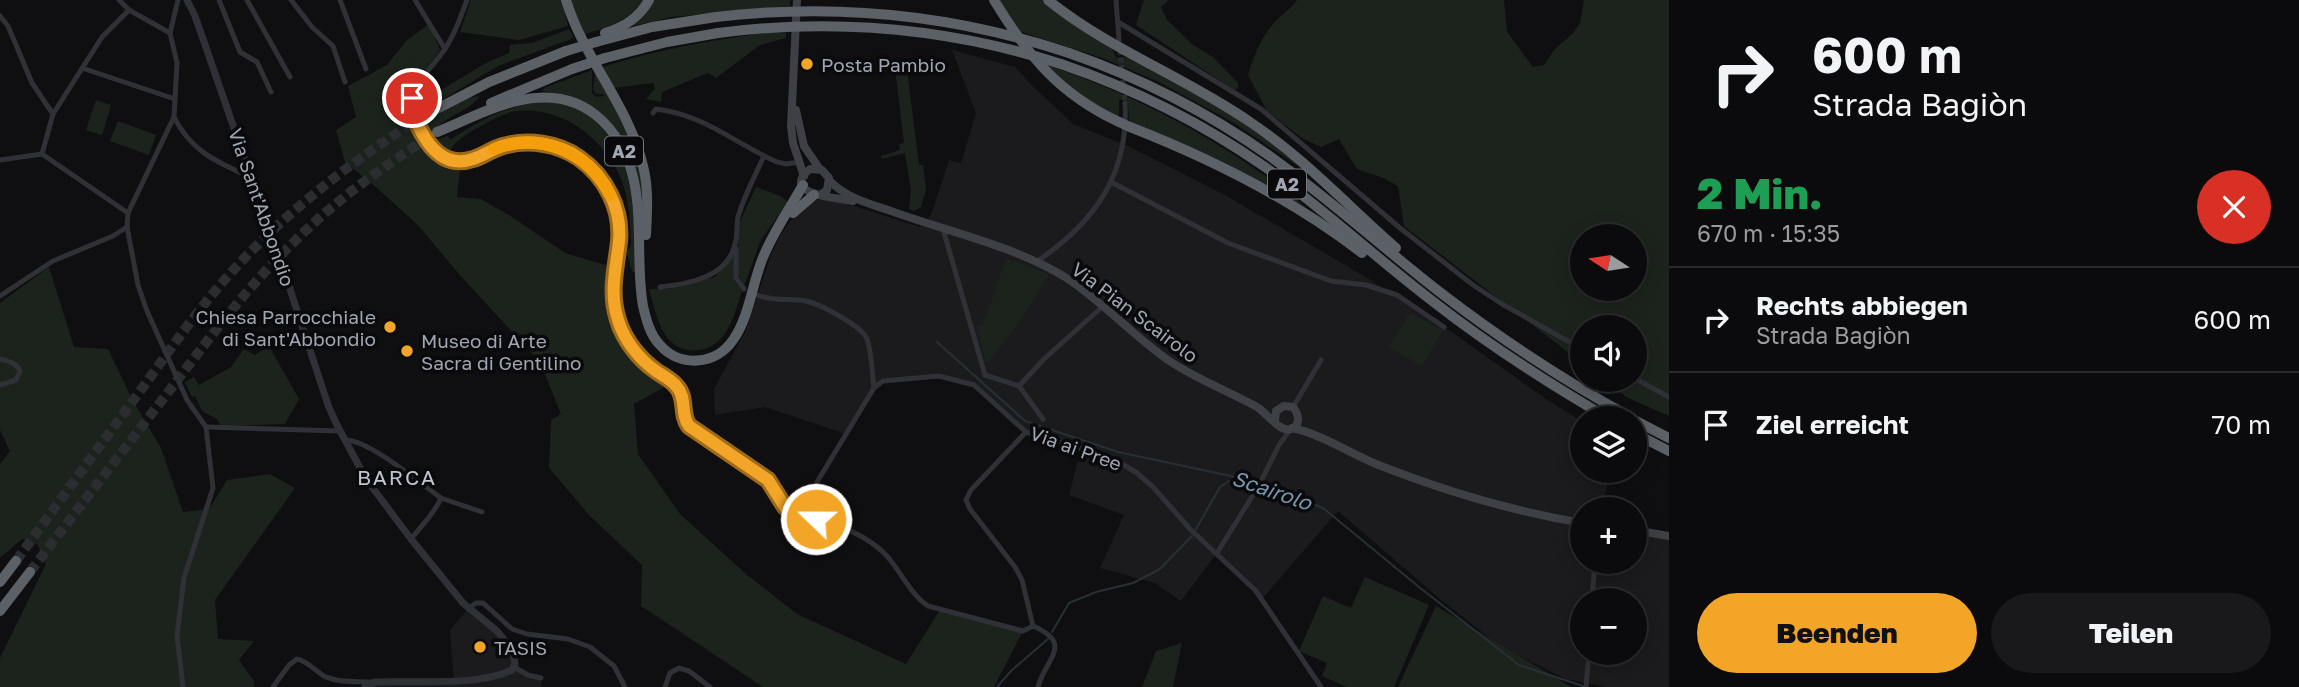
<!DOCTYPE html>
<html lang="de">
<head>
<meta charset="utf-8">
<style>
  body { margin:0; font-family:"Golos Text",sans-serif; background:#19191b; color:#f1f3f6; height:100vh; display:flex; flex-direction:column; font-size:26px; white-space:nowrap }
  * { box-sizing:border-box; margin:0 }
  p { font-size:23px; color:#9a9b9d }
  .icon { flex:none; width:38px; height:38px; fill:none; stroke:currentColor; stroke-width:2; stroke-linecap:round; stroke-linejoin:round }
  .map { position:relative; flex:1; overflow:hidden }
  .details { display:flex; flex-direction:column; background:#0b0b0d; width:630px }
  .details>* { flex:none }
  .hud { background:#0b0b0d; color:#f1f3f6; overflow:hidden }
  .needle { width:46px; rotate:282deg }
  .fabs { position:absolute; left:1570px; top:224px; display:grid; gap:14px }
  .fabs a { display:grid; place-items:center; width:77px; height:77px; border-radius:50%; background:#0b0b0d; box-shadow:0 4px 18px #0003,0 0 0 2px #2b2b2e; font-size:35px }
  .pin { position:absolute; display:grid; place-items:center; width:60px; height:60px; color:#fff; margin:-30px; border:4px solid #fff; border-radius:50%; box-shadow:0 2px 7px #0007 }
  .me { position:absolute; width:77px; margin:-38px; rotate:292deg; stroke-linejoin:round; filter:drop-shadow(0 0 5px #0008) }
  .turn { display:flex; align-items:center; gap:24px; height:147px; padding:0 28px; font-size:32px }
  .turn .icon { width:91px; height:91px; stroke-width:2.5 }
  .turn b { display:block; font-size:49px; line-height:60px }
  .round { display:grid; place-items:center; flex:none; width:74px; height:74px; border-radius:37px; background:#19191b }
  .overview { display:flex; align-items:center; justify-content:space-between; height:119px; padding:0 28px }
  h1 { font-size:42px; font-weight:800; line-height:52px; color:#1e9e55 }
  .button { display:flex; gap:14px; margin-top:auto; padding:14px 28px }
  .button a { flex:1; height:80px; border-radius:42px; background:#f2a526; color:#111; font-size:28px; font-weight:800; line-height:80px; text-align:center }
  .button a+a { background:#19191b; color:#f1f3f6 }
  ul { padding:0; list-style:none }
  li { display:flex; align-items:center; gap:21px; height:105px; padding:0 28px; border-top:2px solid #2b2b2e }
  li div { flex:1 }
  li b { display:block; font-size:26px }
  li em { font-style:normal }
  main { display:flex; flex:1; min-height:0 }
  .map>svg:first-child { display:block }
</style>
</head>
<body>
<main>
<div class="map">
<svg width="1669" height="687" viewBox="0 0 1669 687">
  <rect width="100%" height="100%" fill="#0f0f11"/>
  <!-- built -->
  <g fill="#1b1b1e" fill-rule="evenodd">
    <path d="M952,50L1015,67L1034,87L1073,124L1128,146L1223,194L1366,277L1453,333L1546,399L1582,421V471H1611L1601,509H1582V562H1634L1635,530L1669,536V687H1607L1566,679L1501,647L1440,599L1338,511L1262,599L1217,553L1181,601L1155,583L1100,568L1124,515L1069,495L1081,449L1026,432L974,385L939,376L883,381L874,388L846,434L765,407L715,415L714,389L745,332L772,252L783,231L796,214L816,200L829,198L920,227L921,222L926,224L933,209L949,160L961,163L976,113ZM1582,600H1634V653H1582Z"/>
    <path d="M469,608L506,642L514,667L541,678V687H365L369,684H454L450,630Z"/>
  </g>
  <!-- green -->
  <g fill="#1c231c" fill-rule="evenodd">
    <path d="M471,0H562L568,26L519,40L460,32Z"/>
    <path d="M570,0H644C629,20 609,27 585,34Z"/>
    <path d="M652,0H790V6L672,17L628,27Z"/>
    <path d="M1000,0H1042L1074,25L1112,49L1116,57L1123,60V57L1128,58L1220,107L1266,139L1301,168L1234,123L1159,82L1102,58L1018,31Z"/>
    <path d="M1144,0H1169L1161,7L1167,20L1193,45L1213,57L1238,83V88L1234,90L1136,25Z"/>
    <path d="M1297,0H1504L1507,32L1533,67L1544,65L1554,50L1573,33L1580,23L1584,0H1669V416L1626,397L1604,380H1634V327H1582V363L1404,226L1398,186L1383,178L1357,169L1339,139L1321,147L1302,138L1267,111L1248,75C1255,53 1263,32 1281,16C1287,10 1293,7 1297,0ZM1582,236H1634V289H1582Z"/>
    <path d="M429,24L440,50C431,64 418,76 411,91C403,111 419,143 435,156C442,162 452,164 460,167L457,197L481,199L512,217L565,253L612,267C604,321 626,355 670,384L634,404L638,454L680,514L746,574L797,614L906,664L940,610L1023,631L994,687H763L641,606L642,565L590,516L549,468L551,420L561,414L540,362L459,274L418,225L377,188L345,162L336,130L356,117L348,86L387,65L406,41Z"/>
    <path d="M569,29L574,38L498,66L425,110L431,118L468,98L480,96C468,113 440,117 433,134L435,138L439,139L447,136L451,139C475,124 500,109 528,104C584,92 621,138 630,188C635,216 635,245 635,273L632,271L626,250L630,248L631,244C630,218 629,193 617,170C598,134 559,106 516,111C504,113 492,120 481,126C470,132 459,138 451,148L452,158C426,146 403,109 423,83L433,95L484,64L509,53L510,45L532,43Z"/>
    <path d="M771,32L786,33V38L760,45L716,78L708,73L662,92L661,102L646,99L655,89L653,83L614,88L603,67C658,49 714,40 771,32Z"/>
    <path d="M898,59L910,61L906,62L919,165H923L926,190L921,207L914,211L909,209L911,190L905,153L882,159L881,156L900,150L899,144L904,143L895,68L891,69L890,67Z"/>
    <path d="M1044,64C1139,96 1229,144 1306,207L1224,162L1129,121L1128,103L1119,99V117L1080,96Z"/>
    <path d="M592,70V93L596,97L604,96L603,94H596L593,90L595,71L626,130L640,166L643,198C636,188 636,170 631,157C616,113 584,100 543,91L544,88Z"/>
    <path d="M96,100L111,105L102,135L86,130Z"/>
    <path d="M118,121L156,135L149,155L110,141Z"/>
    <path d="M756,187L780,196L788,202L761,240L744,286L737,273L738,226Z"/>
    <path d="M734,253V280L742,291C737,305 734,320 726,332C720,341 711,349 699,350C663,355 656,315 649,289H669L715,277Z"/>
    <path d="M1006,258L1049,274L1022,318L989,362L986,363L976,325L982,326L985,320Z"/>
    <path d="M49,267L74,347L108,349L133,401L161,448L183,512L209,509L227,480L270,474L295,488L215,600L218,639L254,641L239,660L254,681V687H0V658L46,564L37,544L22,539L0,558V464L10,451L0,430V303Z"/>
    <path d="M1410,313L1443,330L1422,366L1389,347Z"/>
    <path d="M269,346L299,399L285,424L221,426L217,419L202,411L195,396L192,397L185,382L194,377L199,385L231,367L244,349L255,355Z"/>
    <path d="M1365,577L1429,605L1394,687H1347L1322,676L1327,663L1299,651L1323,596L1351,608Z"/>
    <path d="M1436,606L1571,687H1398Z"/>
    <path d="M1182,643L1173,687H1142L1156,651Z"/>
  </g>
  <g fill="none" stroke-linecap="round" stroke-linejoin="round">
    <!-- stream -->
    <g stroke="#283036" stroke-width="2">
      <path d="M937,342L1025,421L1118,452L1245,479L1257,483"/>
      <path d="M1262,485L1323,508L1419,587L1519,665L1583,686"/>
      <path d="M1196,529L1220,487L1229,481"/>
      <path d="M1052,632L1069,603L1096,592L1133,583L1160,569L1192,536"/>
      <path d="M997,687L1011,671L1048,639"/>
    </g>
    <!-- minor-tunnel -->
    <path stroke="#2c2d31" stroke-width="5" stroke-dasharray="5 2.5" stroke-linecap="butt" d="M1120,50L1125,103"/>
    <!-- motorway-tunnel -->
    <g stroke="#2c2d31" stroke-width="10" stroke-dasharray="10 5" stroke-linecap="butt">
      <path d="M16,561C57,505 97,449 138,394C167,354 195,313 228,276C285,212 353,160 425,115"/>
      <path d="M30,572C76,511 123,451 169,391C208,340 246,288 292,244C334,201 384,166 434,134"/>
    </g>
    <!-- minor -->
    <g stroke="#303136" stroke-width="5">
      <path d="M119,0L129,10L170,33"/>
      <path d="M178,0L170,33L177,63L174,117L128,213L127,227L138,285L147,311L187,400L206,427"/>
      <path d="M219,0L240,52L257,62L271,92"/>
      <path d="M247,0L290,77"/>
      <path d="M291,0L312,27L333,46L345,82"/>
      <path d="M340,0L366,69"/>
      <path d="M415,0L445,49"/>
      <path d="M467,0C460,18 454,37 442,53C433,66 417,80 412,96C405,121 434,162 460,161C475,161 486,152 500,147C538,134 580,150 603,182C634,226 605,265 615,311C621,334 636,357 656,371C663,376 672,380 677,387C687,398 681,414 689,426L768,480L785,507L791,511C825,523 860,528 886,555C900,570 910,594 928,606L1023,631L1033,626"/>
      <path d="M1116,0L1119,40"/>
      <path d="M0,16L8,26L32,83L53,114"/>
      <path d="M1118,22L1261,109L1400,228L1473,285L1502,304L1582,349"/>
      <path d="M82,68L175,99"/>
      <path d="M653,113L656,109C705,115 734,143 777,162L786,164L800,162"/>
      <path d="M174,117C192,153 218,162 252,178"/>
      <path d="M42,154L53,114L102,37L129,10"/>
      <path d="M0,160L42,154L128,213"/>
      <path d="M1111,182L1228,243L1331,281L1366,285L1397,295L1444,327"/>
      <path d="M943,229L985,375"/>
      <path d="M736,249V278L744,289"/>
      <path d="M1036,262C1094,223 1129,175 1125,103"/>
      <path d="M660,287C689,284 728,277 735,244C738,235 736,226 738,217C744,196 755,176 764,156"/>
      <path d="M757,295C776,302 789,298 806,301C820,304 862,326 867,339C872,353 872,373 874,388"/>
      <path d="M0,296L53,261L113,236L127,227"/>
      <path d="M0,359C8,361 17,363 20,371L16,380L0,385"/>
      <path d="M985,375L1019,386L1043,419"/>
      <path d="M1634,378L1669,397"/>
      <path d="M974,385L1026,432L1092,452L1119,462L1137,473L1153,487L1190,529L1256,591L1321,687"/>
      <path d="M1019,386L1044,359L1103,306"/>
      <path d="M1293,407L1321,360"/>
      <path d="M206,427L340,431"/>
      <path d="M1026,432L971,490L966,500L970,509L1015,567L1022,580L1033,626"/>
      <path d="M344,440C367,438 421,484 441,498"/>
      <path d="M816,519C819,506 812,495 817,482L874,388L883,381L939,376L974,385"/>
      <path d="M411,539C421,526 435,513 441,498L482,512"/>
      <path d="M1217,553L1258,487L1279,445L1290,430"/>
      <path d="M1592,600L1595,562"/>
      <path d="M469,608L476,603H483L512,629L527,634L568,639L590,647L614,666L625,687"/>
      <path d="M1033,626C1075,644 1045,659 1038,687"/>
      <path d="M514,667L528,675L541,678"/>
      <path d="M183,687L177,635L184,578L213,488L206,427"/>
      <path d="M273,687L289,665L297,659C308,661 316,672 326,677C340,683 357,681 372,682"/>
      <path d="M665,687L670,673L679,668L689,671L710,687"/>
      <path d="M1586,687L1589,653"/>
    </g>
    <!-- tertiary -->
    <path stroke="#303136" stroke-width="7" d="M187,0L195,16L290,289L328,405L337,425L366,479L411,539L463,603L497,631L506,642L514,657L515,664L512,670C475,687 417,680 375,682L365,687"/>
    <!-- secondary -->
    <g stroke="#3e4046" stroke-width="8">
      <path d="M797,0L791,126L793,143L804,176"/>
      <path d="M796,110L804,146L819,168"/>
      <path d="M830,181C846,198 870,204 891,211C949,232 1012,245 1065,277C1102,301 1132,335 1168,360C1196,379 1228,391 1257,407C1267,413 1280,433 1291,429C1301,425 1299,414 1293,407L1284,406L1276,411L1275,421"/>
      <path d="M820,195L827,190L829,178L822,170L810,169C778,195 839,198 853,201"/>
      <path d="M1292,428C1322,434 1352,455 1381,466C1447,492 1512,511 1582,523"/>
      <path d="M1634,530L1669,536"/>
    </g>
    <!-- motorway -->
    <g stroke="#5c6067" stroke-width="10">
      <path d="M566,0C584,59 629,106 643,166C649,189 647,212 646,235"/>
      <path d="M994,0C1028,56 1059,94 1119,122"/>
      <path d="M1048,0C1110,50 1185,77 1250,122C1304,158 1348,206 1396,248"/>
      <path d="M605,33C624,27 639,18 649,0"/>
      <path d="M596,42L652,27L716,17"/>
      <path d="M1069,53C1141,78 1209,113 1271,157C1330,199 1384,249 1441,293C1502,340 1565,381 1632,418"/>
      <path d="M605,58L667,42L718,33"/>
      <path d="M1061,64C1134,89 1202,123 1265,167C1324,209 1377,259 1435,303C1490,346 1548,383 1608,418"/>
      <path d="M491,103L572,69"/>
      <path d="M425,115L489,82L566,51"/>
      <path d="M1130,127C1212,159 1292,199 1362,253"/>
      <path d="M437,132C464,121 492,106 521,100C590,86 630,136 637,200C641,235 637,272 643,306C646,319 650,335 660,345C680,368 716,365 733,340C750,316 752,282 764,255C774,231 790,208 803,185"/>
      <path d="M793,213L814,195"/>
      <path d="M1634,420L1669,438"/>
      <path d="M1634,433L1669,451"/>
      <path d="M0,582L16,561"/>
      <path d="M0,611L30,572"/>
    </g>
    <!-- motorway-bridge -->
    <g stroke="#5c6067" stroke-width="10">
      <path d="M716,17C835,3 955,15 1069,53"/>
      <path d="M718,33C834,18 949,28 1061,64"/>
      <path d="M566,51L596,42"/>
      <path d="M572,69L605,58"/>
      <path d="M1119,122L1130,127"/>
    </g>
  </g>
  <g fill="none" stroke-linecap="round" stroke-linejoin="round">
    <!-- route casing -->
    <g stroke="#9d6b19" stroke-width="18">
      <path id="route" d="M412,98C410,112 416,121 422,133C433,153 449,167 473,159C483,156 492,149 503,146C528,139 558,143 579,158C606,177 622,209 619,241C616,269 609,292 618,320C624,340 639,359 656,371C663,376 672,380 677,387C687,398 680,414 689,426L768,480L785,507L801,515L816,519"/>
    </g>
    <!-- route -->
    <use href="#route" stroke="#f2a526" stroke-width="12"/>
    <!-- slow -->
    <path stroke="#f59e0b" stroke-width="12" d="M494,149C540,131 588,152 610,195"/>
  </g>
  <!-- markers -->
  <g fill="#f2a526" stroke="#0a0a0c" stroke-width="2.5">
    <circle cx="807" cy="64" r="7"/>
    <circle cx="390" cy="327" r="7"/>
    <circle cx="407" cy="351" r="7"/>
    <circle cx="480" cy="647" r="7"/>
  </g>
  <g text-anchor="middle" dominant-baseline="central" stroke-width="7" stroke-linejoin="round" paint-order="stroke">
    <!-- shield labels -->
    <g fill="#0a0a0c" stroke="#737780" stroke-width="2">
      <rect x="605" y="136.5" width="38" height="29" rx="5"/>
      <rect x="1268" y="169.5" width="38" height="29" rx="5"/>
    </g>
    <g font-size="18" font-weight="bold" fill="#a0a6b2">
      <text x="624" y="151">A2</text>
      <text x="1287" y="184">A2</text>
    </g>
    <!-- poi labels -->
    <g font-size="19" fill="#a0a6b2" stroke="#0a0a0c" text-anchor="start">
      <text x="821" y="64">Posta Pambio</text>
      <text x="376" y="316" text-anchor="end">Chiesa Parrocchiale<tspan x="376" dy="22">di Sant'Abbondio</tspan></text>
      <text x="421" y="340">Museo di Arte<tspan x="421" dy="22">Sacra di Gentilino</tspan></text>
      <text x="494" y="647">TASIS</text>
    </g>
    <!-- street labels -->
    <g font-size="19" fill="#a0a6b2" stroke="#0a0a0c">
      <text transform="translate(262 207) rotate(71)">Via Sant'Abbondio</text>
      <text transform="translate(1135 312) rotate(37)">Via Pian Scairolo</text>
      <text transform="translate(1076 448) rotate(20)">Via ai Pree</text>
    </g>
    <!-- neighbourhood labels -->
    <g font-size="21" letter-spacing="2" fill="#c1c5ce" stroke="#0a0a0c">
      <text x="397" y="477">BARCA</text>
    </g>
    <!-- water labels -->
    <g font-size="21" font-style="italic" fill="#7696ae" stroke="#0a0a0c">
      <text transform="translate(1272 490) rotate(19)">Scairolo</text>
    </g>
  </g>
</svg>
<div class="fabs">
<a><svg class="needle" viewBox="-14 -14 28 28"><path d="M0-13l5 13h-10z" fill="#e53935"/><path d="M0 13l5-13h-10z" fill="#9a9b9d"/></svg></a>
<a><svg class="icon" aria-label="sound" viewBox="0 0 24 24"><path d="M4 9h4l5-4v14l-5-4H4zM17 9q2 3 0 6"/></svg></a>
<a><svg class="icon" aria-label="layers" viewBox="0 0 24 24"><path d="M12 4l9 5-9 5-9-5zM3 14l9 5 9-5"/></svg></a>
<a>+</a>
<a>−</a>
</div>
<div class="pin" style="left:412px;top:98px;background:#d93025"><svg class="icon" aria-label="arrive" viewBox="0 0 24 24"><path d="M6 21V4h12l-3 4 3 4H6"/></svg></div>
<svg class="me" style="left:816px;top:519px" viewBox="-20 -20 40 40"><circle r="17" fill="#f2a526" stroke="#fff" stroke-width="3"/><path d="M0-11L8 9 0 5-8 9z" fill="#fff"/></svg>
</div>
<section class="details">
<div class="hud">
<div class="turn"><svg class="icon" aria-label="right" viewBox="0 0 24 24"><path d="M7 20v-9h11M14 6l5 5-5 5"/></svg><div><b>600 m</b>Strada Bagiòn</div></div>
</div>
<div class="overview"><div><h1>2 Min.</h1><p>670 m · 15:35</p></div><a class="round" style="background:#d93025;color:#fff"><svg class="icon" aria-label="close" viewBox="0 0 24 24"><path d="M6 6l12 12M18 6L6 18"/></svg></a></div>
<ul>
<li><svg class="icon" aria-label="right" viewBox="0 0 24 24"><path d="M7 20v-9h11M14 6l5 5-5 5"/></svg><div><b>Rechts abbiegen</b><p>Strada Bagiòn</p></div><em>600 m</em></li>
<li><svg class="icon" aria-label="arrive" viewBox="0 0 24 24"><path d="M6 21V4h12l-3 4 3 4H6"/></svg><div><b>Ziel erreicht</b></div><em>70 m</em></li>
</ul>
<div class="button"><a>Beenden</a><a>Teilen</a></div>
</section>
</main>
</body>
</html>
